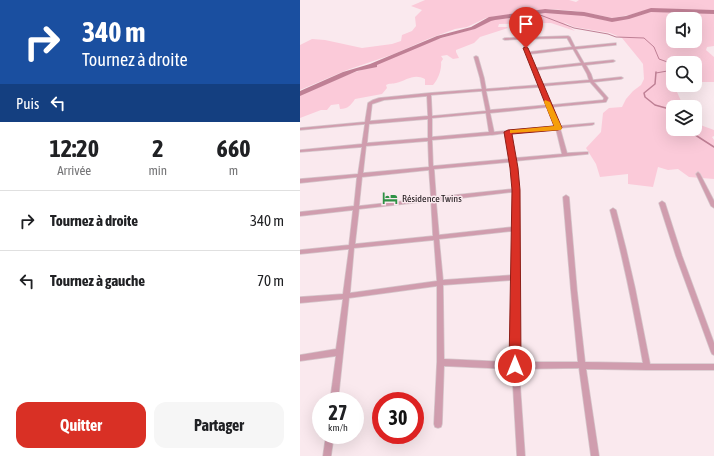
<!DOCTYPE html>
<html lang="fr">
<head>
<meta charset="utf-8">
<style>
  body { margin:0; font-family:"Asap Condensed",sans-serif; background:#f6f6f6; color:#202124; height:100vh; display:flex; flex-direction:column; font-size:15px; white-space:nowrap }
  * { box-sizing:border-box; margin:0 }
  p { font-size:13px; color:#757577 }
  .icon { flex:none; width:22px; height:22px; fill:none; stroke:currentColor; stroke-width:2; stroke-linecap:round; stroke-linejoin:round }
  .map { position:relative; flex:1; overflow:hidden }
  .side { display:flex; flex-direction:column; background:#fff; width:300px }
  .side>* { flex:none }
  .top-card { background:#1a4fa0; color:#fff; overflow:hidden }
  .fabs { position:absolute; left:366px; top:12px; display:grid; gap:8px }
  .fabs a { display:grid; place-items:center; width:36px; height:36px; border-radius:8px; background:#fff; box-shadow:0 4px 16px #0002; font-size:20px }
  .speed { position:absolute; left:12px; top:392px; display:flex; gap:8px; font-size:20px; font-weight:700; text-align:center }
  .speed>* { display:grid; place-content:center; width:52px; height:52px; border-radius:50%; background:#fff; box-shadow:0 4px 16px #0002; line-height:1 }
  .speed small { font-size:10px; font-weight:400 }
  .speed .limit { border:6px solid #d22; background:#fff; color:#111 }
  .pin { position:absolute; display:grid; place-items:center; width:34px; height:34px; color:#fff; margin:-41px -17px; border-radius:50% 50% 50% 0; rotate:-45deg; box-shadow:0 0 4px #0007 }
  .pin .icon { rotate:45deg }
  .me { position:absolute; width:44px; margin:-22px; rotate:0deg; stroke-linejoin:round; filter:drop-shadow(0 0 3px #0008) }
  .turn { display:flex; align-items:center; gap:14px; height:84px; padding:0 16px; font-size:18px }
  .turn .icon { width:52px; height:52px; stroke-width:2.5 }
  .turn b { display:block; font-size:28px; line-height:34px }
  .then { display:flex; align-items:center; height:38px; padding:0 16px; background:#0003; gap:8px; font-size:15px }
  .eta { display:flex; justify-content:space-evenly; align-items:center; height:68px; text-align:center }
  .eta b { font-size:24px; font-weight:700; line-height:28px }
  .cta { display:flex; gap:8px; margin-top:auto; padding:8px 16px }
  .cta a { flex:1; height:46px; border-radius:12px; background:#d93025; color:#fff; font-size:16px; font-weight:700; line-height:46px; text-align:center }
  .cta a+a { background:#f6f6f6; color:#202124 }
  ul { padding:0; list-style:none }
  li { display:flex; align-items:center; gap:12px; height:60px; padding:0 16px; border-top:1px solid #e0e0e0 }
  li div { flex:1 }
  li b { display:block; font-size:15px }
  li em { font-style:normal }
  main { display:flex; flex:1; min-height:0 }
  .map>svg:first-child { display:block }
</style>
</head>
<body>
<main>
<section class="side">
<div class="top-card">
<div class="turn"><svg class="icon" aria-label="right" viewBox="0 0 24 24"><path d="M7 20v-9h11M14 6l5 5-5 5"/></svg><div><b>340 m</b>Tournez à droite</div></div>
<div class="then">Puis<svg class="icon" aria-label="left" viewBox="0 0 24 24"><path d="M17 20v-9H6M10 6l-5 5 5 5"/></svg></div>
</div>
<div class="eta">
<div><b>12:20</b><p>Arrivée</p></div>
<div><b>2</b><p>min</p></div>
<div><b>660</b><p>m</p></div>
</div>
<ul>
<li><svg class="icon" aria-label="right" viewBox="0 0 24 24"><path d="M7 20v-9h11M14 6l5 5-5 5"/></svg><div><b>Tournez à droite</b></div><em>340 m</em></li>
<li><svg class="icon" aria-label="left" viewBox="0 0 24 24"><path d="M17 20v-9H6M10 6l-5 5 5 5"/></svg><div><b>Tournez à gauche</b></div><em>70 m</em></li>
</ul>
<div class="cta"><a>Quitter</a><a>Partager</a></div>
</section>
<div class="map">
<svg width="414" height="456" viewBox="0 0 414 456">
  <rect width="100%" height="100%" fill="#fae9ee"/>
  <!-- green -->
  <g fill="#fbcad9" fill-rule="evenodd">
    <path d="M125,0H269L276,2L279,0H414V11L350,9L329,15L313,18L276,11L249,9L227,12L222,14L197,16L186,18L167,27L155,29L128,39L94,54L47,70L0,90V45L12,39L25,40L62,48L92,44L101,41L102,35L112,31L116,26L115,17L122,10L111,6Z"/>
    <path d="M354,11L375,13L395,12L414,13V46L407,47L406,50L414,57V82H395V63H373V85H388L377,92L381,101V107H373V129H395V123L414,130V136L412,137L414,140V179L389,177L378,169L368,170L358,167L353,187L328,184V174L300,177L296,164L286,148L301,132L303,113L309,108L322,107L326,99L333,91L341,85L344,79L343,64L340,60L322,38L310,33L274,27L263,22L275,31L251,23L199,24L198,27H207L208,28L180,37L174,43L156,50V52L159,58L153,59L147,55L141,56L143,59L141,62C142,69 138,80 133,85H125V79C114,73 107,80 96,83C93,84 89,83 86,85L87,88L82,94L55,99C51,105 48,109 40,109L39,104L31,105L27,110H21L0,118V95C25,86 47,72 74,67L77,64L135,40L173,29L192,19L253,12L282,15L309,21L325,19ZM373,19H395V41H373Z"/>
  </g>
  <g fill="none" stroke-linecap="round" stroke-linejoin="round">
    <!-- stream-far1 -->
    <g stroke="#bf8095" stroke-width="1">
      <path d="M235,13L274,28L308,34L316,37L344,38L354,47L359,59L373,64"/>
      <path d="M356,73L373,70"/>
    </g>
    <!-- stream -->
    <g stroke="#bf8095" stroke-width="1.5">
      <path d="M356,72L355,84L344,93L345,97L355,105L373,110"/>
      <path d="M386,129L414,147"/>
    </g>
    <!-- river -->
    <path fill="#bf8095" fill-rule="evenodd" d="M351,8L414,10V14L351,12L329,19L312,22L284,16L245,13L195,20L191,21L175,29L141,38L77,65V67L57,71L0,96V91L43,72L70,64L137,36L171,27L189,17L245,9L284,12L312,18L326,16Z"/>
    <!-- minor casing -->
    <g stroke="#d6c6cb" stroke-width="1.5">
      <g id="minor">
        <path d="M268,36L270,37L275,47L316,43V45H315L276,49L284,63L313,60L315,61L313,62L286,65L291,74L293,80L321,77L323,78L321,79L294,82L308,98L306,102L252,107L259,126L294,123V124L292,125L260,128L267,153L286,152H288V154L215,161L219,190V362H278L271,291L263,197L266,195L269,197L277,291L285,362L343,363C334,312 324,261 310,210L313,208L316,210L326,249L335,288L350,364H414V370H347L286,369L299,456H291L279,368L219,369L225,456H217L212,369L144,366L142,424L141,427L138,428L135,427L134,424L137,362V286L49,298L38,401H30L36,356L0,361V355L36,349L43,299L0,303V297L43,294L49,249L0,254V250L49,245L53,210L0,216V212L54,206L57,177L0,183V179L58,174L62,147L0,152V150L62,144L65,124L0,130V128L65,122L68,103L73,100L79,98L129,93L182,89L180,78L174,57L176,56L178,57L184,78L186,89L239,85L221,39L205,40L203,39L205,38ZM267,38L272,47L229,52L224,39ZM273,49L281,63L236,68L230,54ZM282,65L287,74L289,80L242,84L237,70ZM290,82L304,98L303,100L251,105L243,86ZM240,87L247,105L190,110L186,91ZM182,91L186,111L132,116L131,95ZM127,96L128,116L70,121L72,104L84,100ZM248,107L255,126L194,132L190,113ZM186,113L189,132L132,137V118ZM128,119V138L67,143L69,124ZM256,129L262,154L215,158L210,133ZM206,133L210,159L133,166L132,140L190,135H192ZM128,141L129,167L63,173L66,146ZM211,162L213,189L136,197L134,169ZM129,170L131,198L59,206L62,177ZM213,192V227L139,235L136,201ZM131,201L133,236L55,244L59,209ZM213,231L212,275L143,280L139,239ZM134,240L137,281L50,293L54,248ZM212,280L211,362L144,359L143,285Z"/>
        <path d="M398,172L400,174L414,201V208L411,206L396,174Z"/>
        <path d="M362,201L365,203L382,256L414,343V355L412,354L411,352L376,256L359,203Z"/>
        <path d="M26,435H34L31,456H23Z"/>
      </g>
    </g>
    <!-- minor -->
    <use href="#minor" fill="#d09dae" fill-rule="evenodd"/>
  </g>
  <!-- route -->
  <path fill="#d93025" stroke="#8d1f18" d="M226,47L228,48L262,128L258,130L212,134L218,168L220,190L221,366L219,370L215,371L211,370L209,366L212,190L210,168L204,132L208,130L254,126L223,48Z"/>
  <!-- slow -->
  <path fill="#f59e0b" d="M245,100L250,102L262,128L261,130L210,133V130H213L254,126L244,102Z"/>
  <!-- icons -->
  <defs>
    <g id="hotel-bare" transform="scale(1.2)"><path d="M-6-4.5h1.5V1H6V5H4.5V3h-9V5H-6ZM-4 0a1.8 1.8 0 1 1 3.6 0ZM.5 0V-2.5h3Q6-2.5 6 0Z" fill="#2f9145" stroke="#fae9ee" stroke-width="2.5" paint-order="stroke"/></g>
  </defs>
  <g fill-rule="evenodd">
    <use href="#hotel-bare" x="90" y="198"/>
  </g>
  <g text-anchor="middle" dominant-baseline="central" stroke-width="3" stroke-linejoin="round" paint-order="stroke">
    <!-- poi labels -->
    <g font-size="10" fill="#171113" stroke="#fae9ee" text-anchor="start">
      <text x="102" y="198">Résidence Twins</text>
    </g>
  </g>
</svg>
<div class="fabs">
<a><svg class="icon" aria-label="sound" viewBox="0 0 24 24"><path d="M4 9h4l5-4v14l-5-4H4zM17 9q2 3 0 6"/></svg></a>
<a><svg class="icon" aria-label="search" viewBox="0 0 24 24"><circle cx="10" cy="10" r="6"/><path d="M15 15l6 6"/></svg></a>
<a><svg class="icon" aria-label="layers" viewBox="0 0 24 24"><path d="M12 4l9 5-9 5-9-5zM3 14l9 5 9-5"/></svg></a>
</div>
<div class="speed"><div>27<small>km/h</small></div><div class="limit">30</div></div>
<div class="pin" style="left:226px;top:48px;background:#d93025"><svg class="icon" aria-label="arrive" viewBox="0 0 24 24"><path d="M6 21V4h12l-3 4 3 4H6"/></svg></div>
<svg class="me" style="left:215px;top:366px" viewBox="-20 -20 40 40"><circle r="17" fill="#d93025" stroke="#fff" stroke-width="3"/><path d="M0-11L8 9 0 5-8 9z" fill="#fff"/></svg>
</div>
</main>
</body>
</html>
